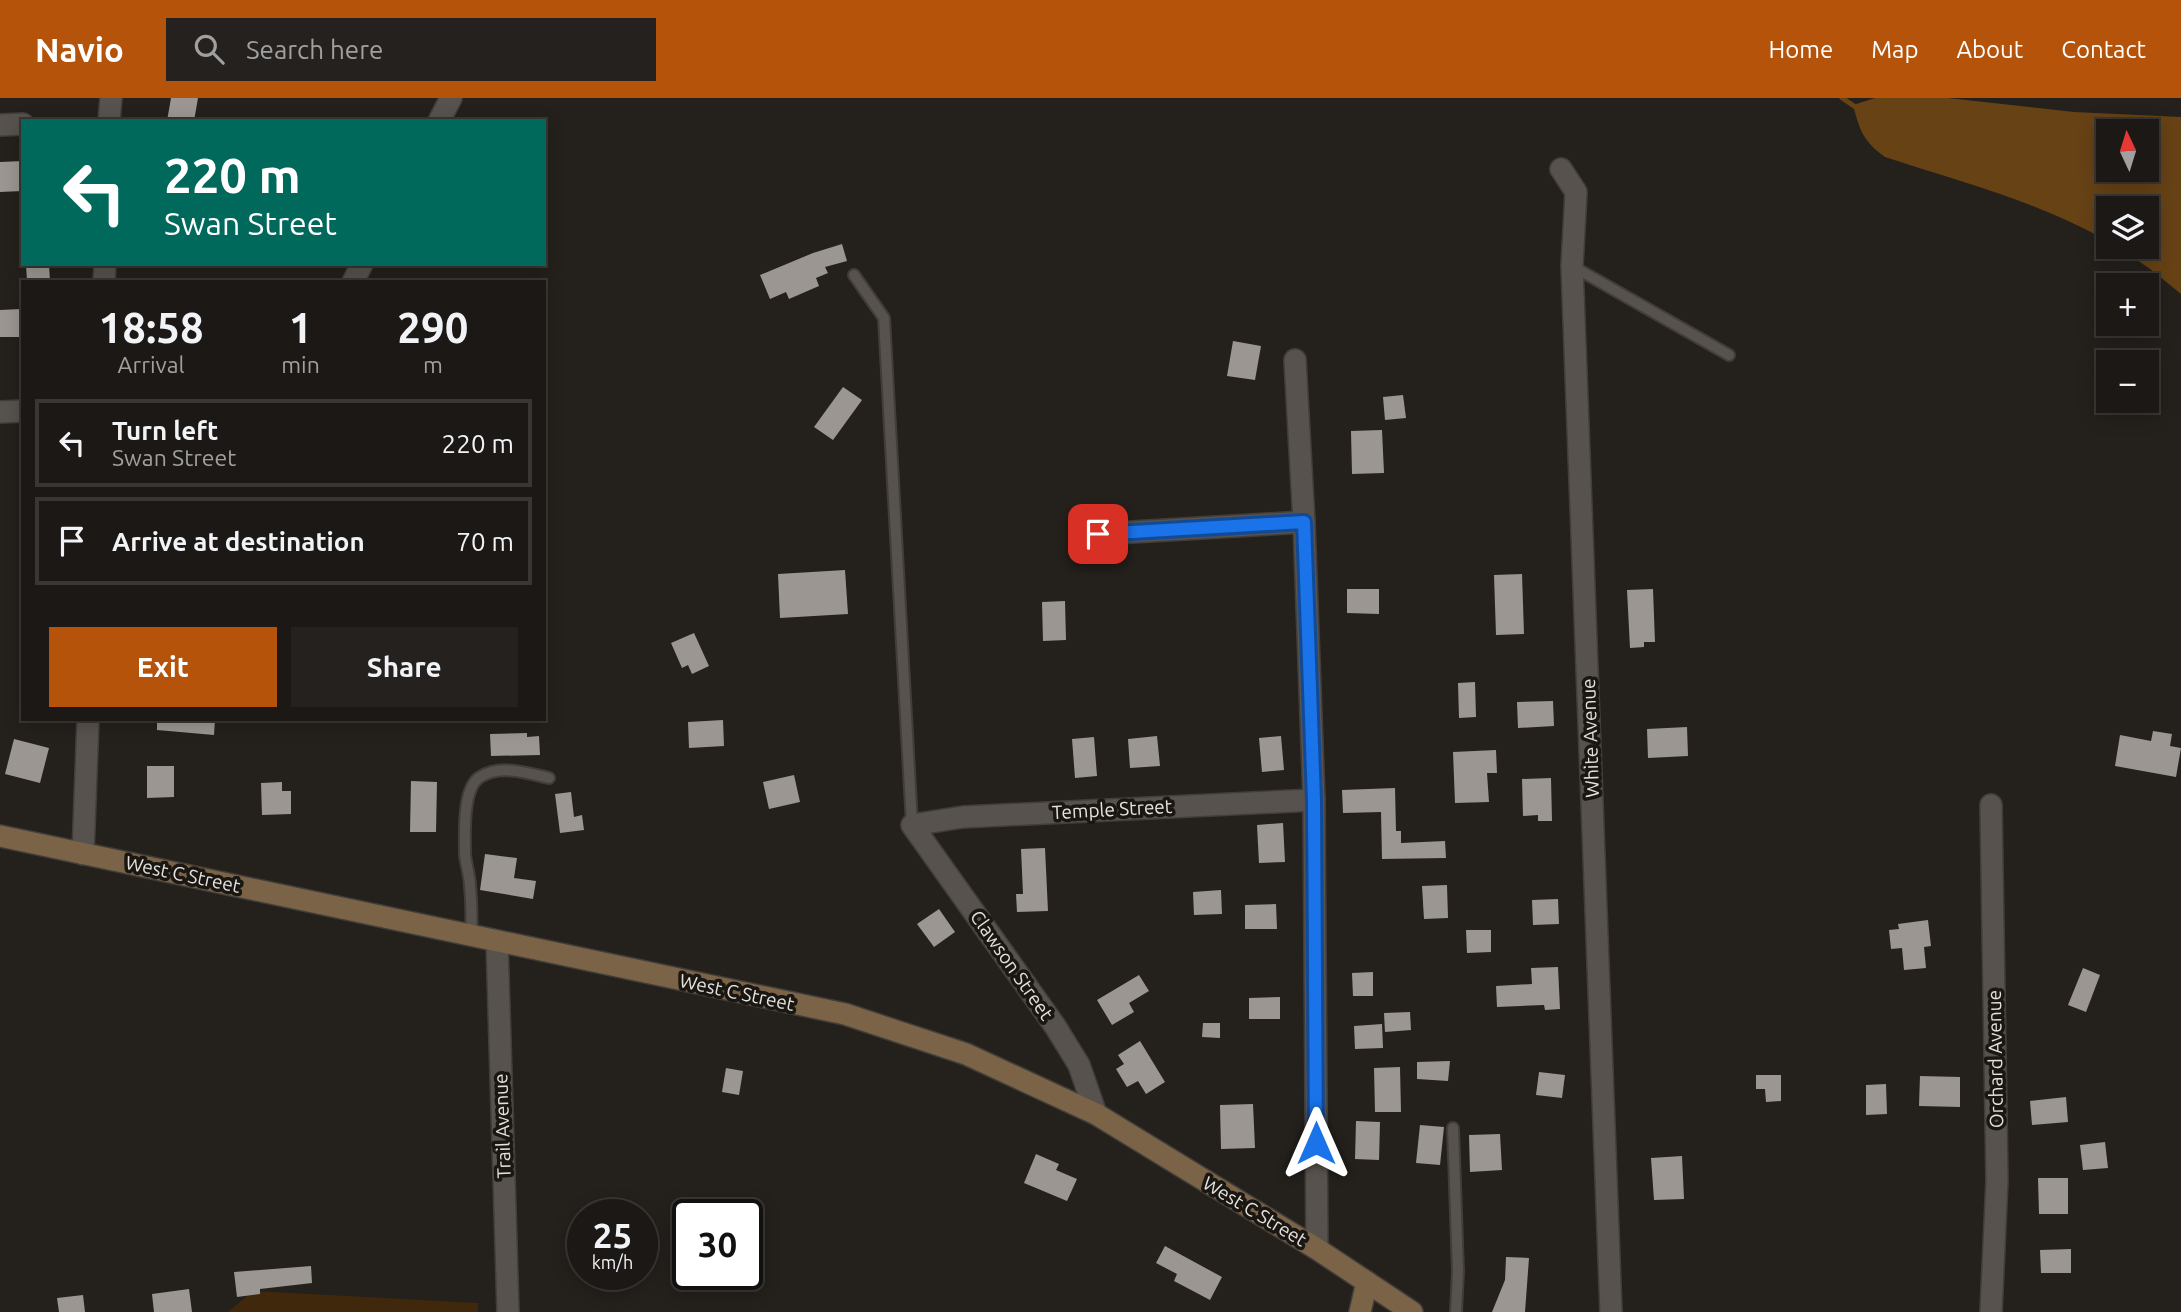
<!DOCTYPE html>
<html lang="en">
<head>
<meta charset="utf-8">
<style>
  body { margin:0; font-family:Ubuntu,sans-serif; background:#24211e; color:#f1f3f6; height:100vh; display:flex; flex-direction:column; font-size:26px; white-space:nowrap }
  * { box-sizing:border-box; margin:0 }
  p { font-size:23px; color:#a0a0a0 }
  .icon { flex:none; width:38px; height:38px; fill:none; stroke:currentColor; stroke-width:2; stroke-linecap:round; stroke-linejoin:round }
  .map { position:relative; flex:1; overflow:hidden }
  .panel { position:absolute; left:21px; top:182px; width:525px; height:441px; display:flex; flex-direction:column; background:#1b1815; border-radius:0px; box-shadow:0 4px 18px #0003,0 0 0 2px #393734 }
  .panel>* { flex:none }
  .banner { position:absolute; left:21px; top:21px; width:525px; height:147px; border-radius:0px; box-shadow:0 4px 18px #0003,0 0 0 2px #393734; background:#00695c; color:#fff; overflow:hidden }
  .needle { width:46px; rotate:356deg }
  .fabs { position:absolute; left:2096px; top:21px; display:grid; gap:14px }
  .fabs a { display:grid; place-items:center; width:63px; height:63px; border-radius:0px; background:#1b1815; box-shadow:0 4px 18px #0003,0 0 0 2px #393734; font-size:35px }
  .speed { position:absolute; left:567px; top:1101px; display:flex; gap:14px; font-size:35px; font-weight:700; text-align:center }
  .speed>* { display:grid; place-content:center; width:91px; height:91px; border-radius:50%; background:#1b1815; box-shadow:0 4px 18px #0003,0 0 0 2px #393734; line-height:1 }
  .speed small { font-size:18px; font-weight:400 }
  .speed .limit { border:4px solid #111; border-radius:10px; background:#fff; color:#111 }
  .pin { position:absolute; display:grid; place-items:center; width:60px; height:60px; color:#fff; margin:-30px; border-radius:14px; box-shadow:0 4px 10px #0006 }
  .me { position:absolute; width:77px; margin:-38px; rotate:0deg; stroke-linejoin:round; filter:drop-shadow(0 0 5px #0008) }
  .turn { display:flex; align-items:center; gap:24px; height:147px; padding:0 28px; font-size:32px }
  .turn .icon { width:91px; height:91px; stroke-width:2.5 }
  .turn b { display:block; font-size:49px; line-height:60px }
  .eta { display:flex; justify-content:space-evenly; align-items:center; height:119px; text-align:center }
  .eta b { font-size:42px; font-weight:700; line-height:49px }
  .cta { display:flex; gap:14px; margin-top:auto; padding:14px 28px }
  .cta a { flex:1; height:80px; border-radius:0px; background:#b45309; color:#fff; font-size:28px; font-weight:700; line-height:80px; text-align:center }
  .cta a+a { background:#24211e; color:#f1f3f6 }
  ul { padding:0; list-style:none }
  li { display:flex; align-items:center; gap:21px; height:88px; margin:0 14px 10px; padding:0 14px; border:4px solid #393734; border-radius:0px }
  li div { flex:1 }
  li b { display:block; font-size:26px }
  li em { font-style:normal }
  header { display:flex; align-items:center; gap:42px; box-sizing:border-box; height:98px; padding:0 35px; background:#b45309; color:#fff }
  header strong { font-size:33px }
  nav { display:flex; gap:38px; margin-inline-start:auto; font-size:24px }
  .search { width:490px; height:63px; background:#24211e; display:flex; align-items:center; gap:18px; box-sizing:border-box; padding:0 24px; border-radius:0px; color:#a0a0a0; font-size:26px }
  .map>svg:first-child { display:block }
</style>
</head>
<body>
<header>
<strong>Navio</strong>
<div class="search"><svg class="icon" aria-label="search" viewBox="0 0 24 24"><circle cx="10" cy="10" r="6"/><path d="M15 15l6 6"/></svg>Search here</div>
<nav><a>Home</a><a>Map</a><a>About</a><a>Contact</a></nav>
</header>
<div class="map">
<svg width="2181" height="1214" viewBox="0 0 2181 1214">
  <rect width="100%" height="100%" fill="#24201c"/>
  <!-- green -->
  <path fill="#3f280b" d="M253,1193L478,1205V1214H228Z"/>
  <!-- water -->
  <path fill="#664215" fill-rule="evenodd" d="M1875,0H1948L2074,14L2181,19V196L2153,173L2118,149H2147V110H2109V144C2040,104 1961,84 1885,59C1863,43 1860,33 1853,7ZM2109,33H2147V72H2109Z"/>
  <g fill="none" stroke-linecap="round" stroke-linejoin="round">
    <!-- stream -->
    <path stroke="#664215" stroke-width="5" d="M1842,0L1857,10"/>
  </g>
  <!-- building -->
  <g fill="#9b9691">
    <path d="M171,0H198L194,23H167Z"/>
    <path d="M23,63V93L0,94V64Z"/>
    <path d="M842,146L847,163L825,169L828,175L816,180L819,188L789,201L786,194L770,201L760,177L813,155Z"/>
    <path d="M26,166H49L50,184H27Z"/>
    <path d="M21,211L22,239H0V212Z"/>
    <path d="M1233,243L1261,248L1255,282L1227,278Z"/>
    <path d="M843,289L862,302L833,342L814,329Z"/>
    <path d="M1403,297L1406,320L1385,322L1383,299Z"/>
    <path d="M1382,332L1384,375L1352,376L1351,333Z"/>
    <path d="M845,472L848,516L780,520L778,476Z"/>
    <path d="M1522,476L1524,536L1496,537L1494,477Z"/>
    <path d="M1347,491H1379V516L1347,515Z"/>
    <path d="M1653,491L1655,544H1644V549L1630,550L1627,492Z"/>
    <path d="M1065,503L1066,542L1043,543L1042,504Z"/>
    <path d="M694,535L709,568L692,576L688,567L682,570L671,545Z"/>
    <path d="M1475,584L1476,619L1459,620L1458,585Z"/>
    <path d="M1553,603L1554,628L1518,630L1517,604Z"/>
    <path d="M157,621H215L214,637L157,632Z"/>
    <path d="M723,622L724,648L689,650L688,624Z"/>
    <path d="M1687,629L1688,658L1648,660L1647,631Z"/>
    <path d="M2153,633L2172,636L2170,648L2181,650L2176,679L2115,668L2120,637L2151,643Z"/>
    <path d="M527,635V639L539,638L540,657L491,658L490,636Z"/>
    <path d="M1157,638L1160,668L1130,670L1128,641Z"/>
    <path d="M1281,638L1284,672L1262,674L1259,640Z"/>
    <path d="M1094,639L1097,678L1075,680L1072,641Z"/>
    <path d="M14,641L49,650L40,685L5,676Z"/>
    <path d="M1496,652L1497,675H1487L1489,704L1455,705L1453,654Z"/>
    <path d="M147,668H174V699L147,700Z"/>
    <path d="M794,677L800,704L769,711L763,684Z"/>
    <path d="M1551,680L1552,723H1538V717L1523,718L1522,681Z"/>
    <path d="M411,683L437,684L436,734H410Z"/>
    <path d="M282,684V693H291V716L262,717L261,685Z"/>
    <path d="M1395,690L1396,733H1401V745L1445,743L1446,760L1382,761L1381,714L1343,715L1342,692Z"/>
    <path d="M571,694L574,719L582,717L584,732L560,735L555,696Z"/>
    <path d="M1283,725L1285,764L1259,765L1257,727Z"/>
    <path d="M1045,750L1048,813L1017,814L1016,796H1023L1021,751Z"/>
    <path d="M485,756L517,760L514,780L536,783L533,801L480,792Z"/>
    <path d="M1447,787L1448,820L1424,821L1422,788Z"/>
    <path d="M1221,792L1222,816L1194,817L1193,794Z"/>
    <path d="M1558,801L1559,826L1533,827L1532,802Z"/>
    <path d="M1276,806L1277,831H1245V807Z"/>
    <path d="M939,811L955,834L934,849L917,826Z"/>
    <path d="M1928,822L1931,848L1924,849L1926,870L1904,872L1902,850L1891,851L1889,832L1899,831L1898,826Z"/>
    <path d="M1466,832H1491V854L1467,855Z"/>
    <path d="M1558,869L1560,911L1545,912L1544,907L1497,909L1496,888L1532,886L1531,870Z"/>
    <path d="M2083,870L2100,877L2086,914L2068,907Z"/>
    <path d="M1373,874V898H1353L1352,875Z"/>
    <path d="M1139,877L1149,893L1129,905L1134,914L1112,927L1097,902Z"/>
    <path d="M1280,899V921H1249V900Z"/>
    <path d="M1410,914L1411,932L1385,934L1384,915Z"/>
    <path d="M1203,925H1220V940L1202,939Z"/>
    <path d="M1382,926L1383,950L1355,951L1354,928Z"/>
    <path d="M1140,943L1165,984L1146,996L1138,983L1127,989L1116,971L1124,966L1118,957Z"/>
    <path d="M1450,963L1448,983L1417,981V964Z"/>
    <path d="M1400,969L1401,1014H1375L1374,970Z"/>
    <path d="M726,970L743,973L739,997L722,994Z"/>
    <path d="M1539,974L1565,977L1562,1000L1536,997Z"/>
    <path d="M1756,977H1781V1003L1766,1004L1765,991H1756Z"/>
    <path d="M1920,978L1960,979V1009L1919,1008Z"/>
    <path d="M1886,986L1887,1016L1866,1017V987Z"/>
    <path d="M2066,999L2068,1024L2032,1027L2030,1003Z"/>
    <path d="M1253,1006L1255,1050L1221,1051L1220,1007Z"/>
    <path d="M1356,1023L1380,1024L1379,1062L1355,1061Z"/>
    <path d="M1420,1027L1444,1029L1440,1067L1416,1065Z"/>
    <path d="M1500,1036L1502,1072L1470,1074L1469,1037Z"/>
    <path d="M2105,1044L2108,1070L2083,1072L2080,1047Z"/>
    <path d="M1036,1056L1059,1066L1056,1072L1077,1081L1067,1103L1024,1085Z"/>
    <path d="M1682,1058L1684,1101L1654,1102L1651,1060Z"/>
    <path d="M2038,1080H2068V1116H2039Z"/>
    <path d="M1165,1148L1222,1179L1210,1202L1174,1183L1177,1176L1156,1165Z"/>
    <path d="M2071,1151V1175H2041L2040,1152Z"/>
    <path d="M1506,1159L1529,1160L1525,1214H1492L1505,1182Z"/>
    <path d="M311,1168L312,1185L260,1191V1196L237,1199L234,1174Z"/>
    <path d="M189,1191L192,1214H154L152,1196Z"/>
    <path d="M83,1197L85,1214H59L57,1200Z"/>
  </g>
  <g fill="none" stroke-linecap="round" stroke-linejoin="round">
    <!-- lane casing -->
    <g stroke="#413d3a" stroke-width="14">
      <g id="lane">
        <path d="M1572,168L1729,257"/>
        <path d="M854,177L884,220L912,727"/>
        <path d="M472,838C471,821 472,805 470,789C470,778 466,767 465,756C465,737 462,690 480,679C500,666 528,675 549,680"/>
        <path d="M1453,1030L1458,1173L1456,1214"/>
      </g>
    </g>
    <!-- street casing -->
    <g stroke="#413d3a" stroke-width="24">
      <g id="street">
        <path d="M109,23L111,0"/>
        <path d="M439,23L451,0"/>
        <path d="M0,27L23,26"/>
        <path d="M1561,71L1576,94L1572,168L1611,1214"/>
        <path d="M104,184L105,166"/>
        <path d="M353,184L362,166"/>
        <path d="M1295,262L1304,424L1314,702L1317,1151"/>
        <path d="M0,314L23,313"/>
        <path d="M1098,436L1304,424"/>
        <path d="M1991,707L1997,1082L1991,1214"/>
        <path d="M83,756L88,621"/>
        <path d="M497,843L508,1214"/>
        <path d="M1096,1016L1079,967L1055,928L912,727L963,719L1314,702"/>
      </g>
    </g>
    <!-- secondary casing -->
    <g stroke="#413d3a" stroke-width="24">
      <g id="secondary">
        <path d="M0,738L845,916L966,956L1096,1016L1317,1151L1412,1214"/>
        <path d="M1360,1214L1367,1184"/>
      </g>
    </g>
    <!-- lane -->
    <use href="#lane" stroke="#57524d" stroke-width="10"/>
    <!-- street -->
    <use href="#street" stroke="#57524d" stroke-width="21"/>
    <!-- secondary -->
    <use href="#secondary" stroke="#7a6346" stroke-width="21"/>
  </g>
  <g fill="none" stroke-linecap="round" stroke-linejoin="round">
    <!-- route casing -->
    <g stroke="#114b97" stroke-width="18">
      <path id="route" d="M1098,436L1304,424L1314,702L1316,1045"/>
    </g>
    <!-- route -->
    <use href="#route" stroke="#1a73e8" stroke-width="12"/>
  </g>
  <g text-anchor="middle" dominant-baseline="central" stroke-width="7" stroke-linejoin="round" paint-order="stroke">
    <!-- street labels -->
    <g font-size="19" fill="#e4e1de" stroke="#1a1612">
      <text transform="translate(1590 640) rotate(-92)">White Avenue</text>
      <text transform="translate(1112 711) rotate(-3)">Temple Street</text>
      <text transform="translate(183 776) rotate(12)">West C Street</text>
      <text transform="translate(1012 867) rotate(55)">Clawson Street</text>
      <text transform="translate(737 894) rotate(12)">West C Street</text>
      <text transform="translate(1995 961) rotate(-91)">Orchard Avenue</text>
      <text transform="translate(502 1028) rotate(-92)">Trail Avenue</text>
      <text transform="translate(1255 1113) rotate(31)">West C Street</text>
    </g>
  </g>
</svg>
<div class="fabs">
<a><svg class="needle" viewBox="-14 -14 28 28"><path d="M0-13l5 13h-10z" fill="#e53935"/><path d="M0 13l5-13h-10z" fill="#a0a0a0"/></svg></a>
<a><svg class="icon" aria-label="layers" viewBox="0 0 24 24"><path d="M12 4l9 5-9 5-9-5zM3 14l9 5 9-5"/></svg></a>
<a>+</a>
<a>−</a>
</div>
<div class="speed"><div>25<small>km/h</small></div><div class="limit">30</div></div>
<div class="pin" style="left:1098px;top:436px;background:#d93025"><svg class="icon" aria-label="arrive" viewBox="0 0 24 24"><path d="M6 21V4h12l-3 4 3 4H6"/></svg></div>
<svg class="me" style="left:1316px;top:1045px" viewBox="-20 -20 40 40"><path d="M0-17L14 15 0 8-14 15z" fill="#1a73e8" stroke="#fff" stroke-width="4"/></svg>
<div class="banner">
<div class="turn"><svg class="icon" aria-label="left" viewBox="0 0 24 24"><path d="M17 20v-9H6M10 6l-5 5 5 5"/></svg><div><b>220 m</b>Swan Street</div></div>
</div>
<section class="panel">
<div class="eta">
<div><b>18:58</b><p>Arrival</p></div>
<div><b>1</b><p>min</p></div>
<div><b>290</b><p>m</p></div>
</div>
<ul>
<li><svg class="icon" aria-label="left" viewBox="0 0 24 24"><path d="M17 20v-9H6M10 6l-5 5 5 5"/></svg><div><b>Turn left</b><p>Swan Street</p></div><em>220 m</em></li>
<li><svg class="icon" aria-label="arrive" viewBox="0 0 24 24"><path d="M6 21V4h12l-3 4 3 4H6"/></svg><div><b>Arrive at destination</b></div><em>70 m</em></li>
</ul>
<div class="cta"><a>Exit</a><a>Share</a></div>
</section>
</div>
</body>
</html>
